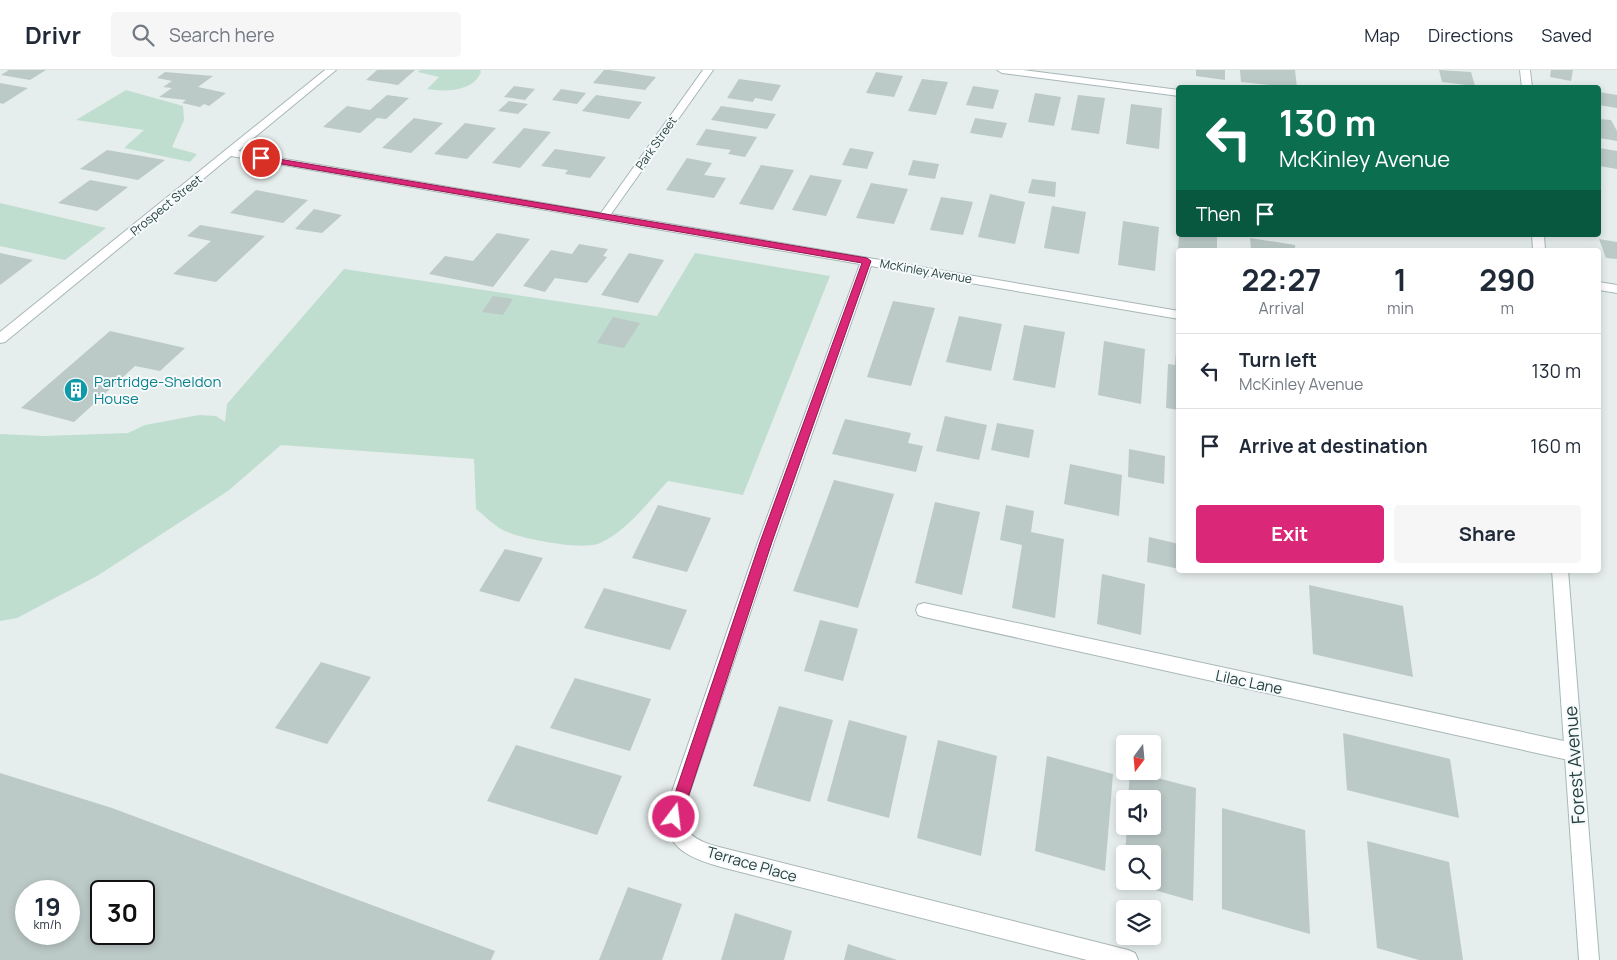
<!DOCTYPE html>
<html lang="en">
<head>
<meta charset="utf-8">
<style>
  body { margin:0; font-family:Manrope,sans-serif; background:#f6f6f7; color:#1f2937; height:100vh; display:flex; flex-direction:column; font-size:19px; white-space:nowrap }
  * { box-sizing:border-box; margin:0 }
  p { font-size:16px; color:#747a83 }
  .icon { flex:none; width:28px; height:28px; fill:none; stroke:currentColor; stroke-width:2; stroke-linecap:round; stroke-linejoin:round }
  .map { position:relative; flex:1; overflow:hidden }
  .panel { position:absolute; left:1176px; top:178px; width:425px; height:325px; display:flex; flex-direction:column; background:#fff; border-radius:5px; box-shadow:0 2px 8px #0003 }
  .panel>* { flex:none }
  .hud { position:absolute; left:1176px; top:15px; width:425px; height:152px; border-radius:5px; box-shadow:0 2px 8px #0003; background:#0b6e4f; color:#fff; overflow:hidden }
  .needle { width:32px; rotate:196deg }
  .buttons { position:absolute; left:1116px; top:665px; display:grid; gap:10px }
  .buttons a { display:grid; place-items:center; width:45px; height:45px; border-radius:5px; background:#fff; box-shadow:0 2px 8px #0003; font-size:25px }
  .speed { position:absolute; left:15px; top:810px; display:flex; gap:10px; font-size:25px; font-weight:700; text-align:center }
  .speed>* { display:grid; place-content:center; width:65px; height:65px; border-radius:50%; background:#fff; box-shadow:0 2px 8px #0003; line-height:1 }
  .speed small { font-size:12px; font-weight:400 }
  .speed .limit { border:2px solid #111; border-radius:8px; background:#fff; color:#111 }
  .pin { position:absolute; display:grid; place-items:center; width:42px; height:42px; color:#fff; margin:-21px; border:2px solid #fff; border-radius:50%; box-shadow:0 1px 5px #0007 }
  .me { position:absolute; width:55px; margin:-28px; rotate:15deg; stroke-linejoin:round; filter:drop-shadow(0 0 4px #0008) }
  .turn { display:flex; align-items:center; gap:18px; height:105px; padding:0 20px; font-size:22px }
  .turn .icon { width:65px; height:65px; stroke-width:2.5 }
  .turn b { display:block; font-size:35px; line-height:42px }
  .then { display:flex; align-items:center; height:48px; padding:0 20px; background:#0003; gap:10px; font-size:19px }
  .eta { display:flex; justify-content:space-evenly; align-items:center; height:85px; text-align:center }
  .eta b { font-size:30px; font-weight:700; line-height:35px }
  .cta { display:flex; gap:10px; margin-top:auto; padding:10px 20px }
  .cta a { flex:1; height:58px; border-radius:5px; background:#db2777; color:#fff; font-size:20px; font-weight:700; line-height:58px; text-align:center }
  .cta a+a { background:#f6f6f7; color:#1f2937 }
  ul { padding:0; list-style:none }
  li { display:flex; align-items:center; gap:15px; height:75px; padding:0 20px; border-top:1px solid #e0e1e3 }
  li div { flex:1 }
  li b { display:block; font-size:19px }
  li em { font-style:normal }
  header { display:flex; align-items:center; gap:30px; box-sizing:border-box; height:70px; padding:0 25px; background:#fff; border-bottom:1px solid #e0e1e3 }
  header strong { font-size:24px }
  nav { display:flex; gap:28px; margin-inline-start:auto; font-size:18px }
  .search { width:350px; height:45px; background:#f6f6f7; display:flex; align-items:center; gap:12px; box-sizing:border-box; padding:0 18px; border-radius:5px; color:#747a83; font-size:19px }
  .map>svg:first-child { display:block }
</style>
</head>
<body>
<header>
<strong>Drivr</strong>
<div class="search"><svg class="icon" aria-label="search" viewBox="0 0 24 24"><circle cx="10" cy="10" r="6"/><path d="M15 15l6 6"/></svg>Search here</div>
<nav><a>Map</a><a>Directions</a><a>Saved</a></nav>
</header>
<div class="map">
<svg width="1617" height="890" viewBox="0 0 1617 890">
  <rect width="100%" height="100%" fill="#e6eeed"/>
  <!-- green -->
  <g fill="#c0ded0">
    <path d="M420,0H480L481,2C473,22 445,22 427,19L439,7L418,2Z"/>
    <path d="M126,20L183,36L184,50L172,77L197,84L190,92L124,78L144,60L76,50Z"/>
    <path d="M0,133L106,158L65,190L0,176Z"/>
    <path d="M695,183L830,206L743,425L668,411C648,432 627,461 600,473C584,481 519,469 503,460C493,455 484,445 476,439L474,389L281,375L228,421L97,506L17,548L0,551V364L44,366L128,363L145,355L199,345L216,346L225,352L227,334L344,199L657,246Z"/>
  </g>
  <!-- building -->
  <g fill="#bbc9c7" fill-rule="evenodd">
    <path d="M9,0H46L30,10L1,5Z"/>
    <path d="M377,0H415L398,15L366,10Z"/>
    <path d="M604,0H610L656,7L645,20L593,13Z"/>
    <path d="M1196,0H1225V10L1196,6Z"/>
    <path d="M1240,0H1295L1297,18L1241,12Z"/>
    <path d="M1439,0L1471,2L1475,16L1442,12Z"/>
    <path d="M1551,0H1573L1571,11L1550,7Z"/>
    <path d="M165,2L213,6L198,17L226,23L209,36L204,34L200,37L182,33L186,30L159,27L172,18L163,17L172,11L157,8Z"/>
    <path d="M876,2L903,6L894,27L866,23Z"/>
    <path d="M739,9L781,15L772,31L755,28L753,32L727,28Z"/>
    <path d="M922,9L948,12L936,45L908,41Z"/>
    <path d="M0,13L28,18L3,34L0,33Z"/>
    <path d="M514,16L535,19L525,30L504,27Z"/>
    <path d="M973,16L999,20L993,39L966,35Z"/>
    <path d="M561,19L586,23L577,34L552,30Z"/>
    <path d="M1599,22L1617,25V38L1599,35Z"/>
    <path d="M1035,23L1061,27L1054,56L1028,52Z"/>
    <path d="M387,25L409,28L386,49L377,48L360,63L323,57L347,36L370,40Z"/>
    <path d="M596,25L642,32L629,49L582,41Z"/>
    <path d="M1078,25L1105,28L1099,64L1071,60Z"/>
    <path d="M509,31L528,34L518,44L498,41Z"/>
    <path d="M1131,34L1162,38L1159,79L1126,74Z"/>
    <path d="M721,36L776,44L767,59L711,50Z"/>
    <path d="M414,48L443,53L411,83L382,78Z"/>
    <path d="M975,48L1007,53L1002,68L970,63Z"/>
    <path d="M1599,49L1611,50L1617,61V71L1599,68Z"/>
    <path d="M465,53L496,58L467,89L434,84Z"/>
    <path d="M524,58L551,62L520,98L492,93Z"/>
    <path d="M706,59L757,67L745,87L728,84L731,80L696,75Z"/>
    <path d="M850,78L874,82L867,99L842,95Z"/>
    <path d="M1599,78L1617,81V99L1599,96Z"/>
    <path d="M555,79L606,87L590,108L565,104L568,100L541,96Z"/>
    <path d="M107,80L165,90L138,110L80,99Z"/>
    <path d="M687,88L712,93L704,105L726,108L714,128L666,120Z"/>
    <path d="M913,90L939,94L935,109L908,105Z"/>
    <path d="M761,95L794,100L773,140L739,134Z"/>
    <path d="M810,105L842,110L826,146L792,140Z"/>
    <path d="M1032,109L1056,112L1055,127L1028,123Z"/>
    <path d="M90,110L128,117L97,141L58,133Z"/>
    <path d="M871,113L908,119L894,154L856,148Z"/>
    <path d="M256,120L308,130L283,153L230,143Z"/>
    <path d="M990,124L1025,132L1015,174L978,167Z"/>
    <path d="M941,127L973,132L963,165L930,160Z"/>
    <path d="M1052,136L1086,142L1079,184L1044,178Z"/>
    <path d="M314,139L342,145L322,163L295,159Z"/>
    <path d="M1123,151L1159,157L1155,201L1118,195Z"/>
    <path d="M200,155L265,166L216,212L173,204L211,171L187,166Z"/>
    <path d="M497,163L530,169L493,217L429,204L445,186L473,191Z"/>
    <path d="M1179,165H1217V180H1178Z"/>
    <path d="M1250,168L1295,175V180H1251Z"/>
    <path d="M1599,169L1617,172V189L1606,188Z"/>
    <path d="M579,174L608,179L603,186L607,187L587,213L555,208L545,222L523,216L551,180L572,184Z"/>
    <path d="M0,183L33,190L0,215Z"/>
    <path d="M629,183L664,190L638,233L601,225Z"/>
    <path d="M493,226L513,229L503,245L482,242Z"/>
    <path d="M893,231L935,238L911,316L867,307Z"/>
    <path d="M959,246L1002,254L991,301L946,292Z"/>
    <path d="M613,247L640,253L624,278L597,273Z"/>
    <path d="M1024,255L1065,262L1055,318L1013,310Z"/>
    <path d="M110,261L185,278L160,301L135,296L74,352L21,338Z"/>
    <path d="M1104,271L1145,279L1141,334L1098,325Z"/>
    <path d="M1176,282L1179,283V340L1166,338L1168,294L1175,295Z"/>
    <path d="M945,346L987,355L979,390L936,381Z"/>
    <path d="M845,349L911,363L908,373L923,376L916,402L832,384Z"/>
    <path d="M997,353L1034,360L1029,388L991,380Z"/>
    <path d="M1129,379L1165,386L1164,414L1128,407Z"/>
    <path d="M1070,394L1122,405L1119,446L1064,434Z"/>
    <path d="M834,410L894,424L858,538L793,521Z"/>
    <path d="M935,432L980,442L962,525L915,513Z"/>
    <path d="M658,435L711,448L687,502L632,488Z"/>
    <path d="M1006,435L1034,441L1031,462L1064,469L1055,548L1012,538L1022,475L1000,470Z"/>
    <path d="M1149,467L1179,474V499L1147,492Z"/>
    <path d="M505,479L543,488L519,532L479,521Z"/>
    <path d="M1102,504L1145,514L1141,565L1097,554Z"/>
    <path d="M1309,515L1403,536L1413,607L1313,584Z"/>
    <path d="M604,518L687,540L670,580L584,558Z"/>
    <path d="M820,550L858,559L843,611L804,601Z"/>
    <path d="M321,592L371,607L327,674L275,658Z"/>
    <path d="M575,608L651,629L630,681L550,658Z"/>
    <path d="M779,636L833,650L810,732L753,716Z"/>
    <path d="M849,650L907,666L889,748L827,731Z"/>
    <path d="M1343,663L1450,689L1459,748L1347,720Z"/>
    <path d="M938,670L997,686L981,786L917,768Z"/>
    <path d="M516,675L622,706L597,765L487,731Z"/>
    <path d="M1047,686L1113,704L1105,801L1035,781Z"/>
    <path d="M1130,701L1196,718L1193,831L1123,811L1124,800L1125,811H1152V784H1125L1127,756H1152V729H1128Z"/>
    <path d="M0,703L112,738L495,881L491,890H0ZM26,821H69V864H26ZM101,821H144V864H101Z"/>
    <path d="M1222,738L1305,760L1310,864L1222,839Z"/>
    <path d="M1367,771L1449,792L1463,890H1419L1377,878Z"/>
    <path d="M628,817L682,834L662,890H599Z"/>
    <path d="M735,843L792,861L784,890H721Z"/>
    <path d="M848,874L897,890H844Z"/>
  </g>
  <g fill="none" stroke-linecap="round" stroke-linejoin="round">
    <!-- minor casing -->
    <g stroke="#a8b6b6" stroke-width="2">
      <g id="minor">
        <path d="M325,0H336L238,81L601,143L703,0H713L611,144L1179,241V249L871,196L774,472L686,733C682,758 686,766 711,775L1128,880L1135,883L1138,890H1087L721,797C685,787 660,775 668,733L758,472L860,194L231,86L5,272L0,273V262Z"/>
        <path d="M997,0H1023L1179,20V26L1002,3Z"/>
        <path d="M1599,212L1617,215V223L1599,220Z"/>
        <path d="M924,533L1573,673L1579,676L1582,682L1579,688L1573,691L924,547L918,545L916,540L918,535Z"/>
      </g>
    </g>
    <!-- secondary casing -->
    <g stroke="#a4b9b8" stroke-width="2">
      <g id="secondary">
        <path d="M1520,0H1530L1532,18H1522Z"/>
        <path d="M1532,165H1544L1545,180H1533Z"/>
        <path d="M1552,500H1568L1599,890H1579Z"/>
      </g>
    </g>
    <!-- minor -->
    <use href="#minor" fill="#fff" fill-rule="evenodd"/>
    <!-- secondary -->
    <use href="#secondary" fill="#fff" fill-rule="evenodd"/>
  </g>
  <!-- route -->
  <path fill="#db2777" stroke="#8e194d" d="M261,86L867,188L871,191L772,472L680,752L674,754L669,752L667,747L760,472L862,193L258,90L257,88Z"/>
  <!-- icons -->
  <defs>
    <g id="building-disc" transform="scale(1.25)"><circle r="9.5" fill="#0f9aa8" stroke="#f6fafa"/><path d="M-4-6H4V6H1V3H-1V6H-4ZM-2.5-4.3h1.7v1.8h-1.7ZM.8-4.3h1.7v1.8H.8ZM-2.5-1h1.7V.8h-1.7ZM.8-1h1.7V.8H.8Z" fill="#fff"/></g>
  </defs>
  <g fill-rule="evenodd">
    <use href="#building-disc" x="76" y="320"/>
  </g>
  <g text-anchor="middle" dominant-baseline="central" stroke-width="4" stroke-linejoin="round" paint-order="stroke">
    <!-- far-street labels -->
    <g font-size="12" fill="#254040" stroke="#f6fafa">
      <text transform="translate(656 73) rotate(-55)">Park Street</text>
      <text transform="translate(166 135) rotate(-39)">Prospect Street</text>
      <text transform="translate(926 201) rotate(10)">McKinley Avenue</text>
    </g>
    <!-- culture labels -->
    <g font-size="15" fill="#0d838f" stroke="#f6fafa" text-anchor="start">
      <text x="94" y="311">Partridge-Sheldon<tspan x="94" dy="17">House</tspan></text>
    </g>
    <!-- street labels -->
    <g font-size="15" fill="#254040" stroke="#f6fafa">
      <text transform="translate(1249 612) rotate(12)">Lilac Lane</text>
      <text transform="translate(752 794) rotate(16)">Terrace Place</text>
    </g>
    <!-- near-street labels -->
    <g font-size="18" fill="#254040" stroke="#f6fafa">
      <text transform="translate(1574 695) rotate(-94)">Forest Avenue</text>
    </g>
  </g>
</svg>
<div class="buttons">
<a><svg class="needle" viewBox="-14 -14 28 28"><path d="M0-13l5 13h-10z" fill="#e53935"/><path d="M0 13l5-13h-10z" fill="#747a83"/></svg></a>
<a><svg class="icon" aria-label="sound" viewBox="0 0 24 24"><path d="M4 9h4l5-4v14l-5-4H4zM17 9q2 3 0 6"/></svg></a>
<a><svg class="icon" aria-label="search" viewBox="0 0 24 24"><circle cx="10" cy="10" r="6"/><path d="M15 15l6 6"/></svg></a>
<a><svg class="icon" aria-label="layers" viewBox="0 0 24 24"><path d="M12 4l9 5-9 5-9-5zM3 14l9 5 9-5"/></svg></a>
</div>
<div class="speed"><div>19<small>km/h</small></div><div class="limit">30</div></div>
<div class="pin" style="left:261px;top:88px;background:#d93025"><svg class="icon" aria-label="arrive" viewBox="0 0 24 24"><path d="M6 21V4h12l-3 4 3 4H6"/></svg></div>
<svg class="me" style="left:674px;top:747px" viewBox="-20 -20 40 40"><circle r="17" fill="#db2777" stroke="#fff" stroke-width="3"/><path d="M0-11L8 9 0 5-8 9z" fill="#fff"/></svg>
<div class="hud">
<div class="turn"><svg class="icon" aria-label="left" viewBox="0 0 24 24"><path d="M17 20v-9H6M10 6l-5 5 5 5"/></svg><div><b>130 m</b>McKinley Avenue</div></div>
<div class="then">Then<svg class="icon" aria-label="arrive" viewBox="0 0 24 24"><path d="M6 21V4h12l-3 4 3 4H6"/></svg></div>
</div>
<section class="panel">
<div class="eta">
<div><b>22:27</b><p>Arrival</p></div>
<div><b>1</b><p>min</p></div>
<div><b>290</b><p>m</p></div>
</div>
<ul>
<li><svg class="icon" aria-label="left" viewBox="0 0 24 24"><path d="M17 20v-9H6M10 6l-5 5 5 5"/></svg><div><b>Turn left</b><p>McKinley Avenue</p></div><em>130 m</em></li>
<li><svg class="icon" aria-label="arrive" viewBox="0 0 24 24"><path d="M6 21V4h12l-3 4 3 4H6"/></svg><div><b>Arrive at destination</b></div><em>160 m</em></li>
</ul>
<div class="cta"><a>Exit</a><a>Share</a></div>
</section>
</div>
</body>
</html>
